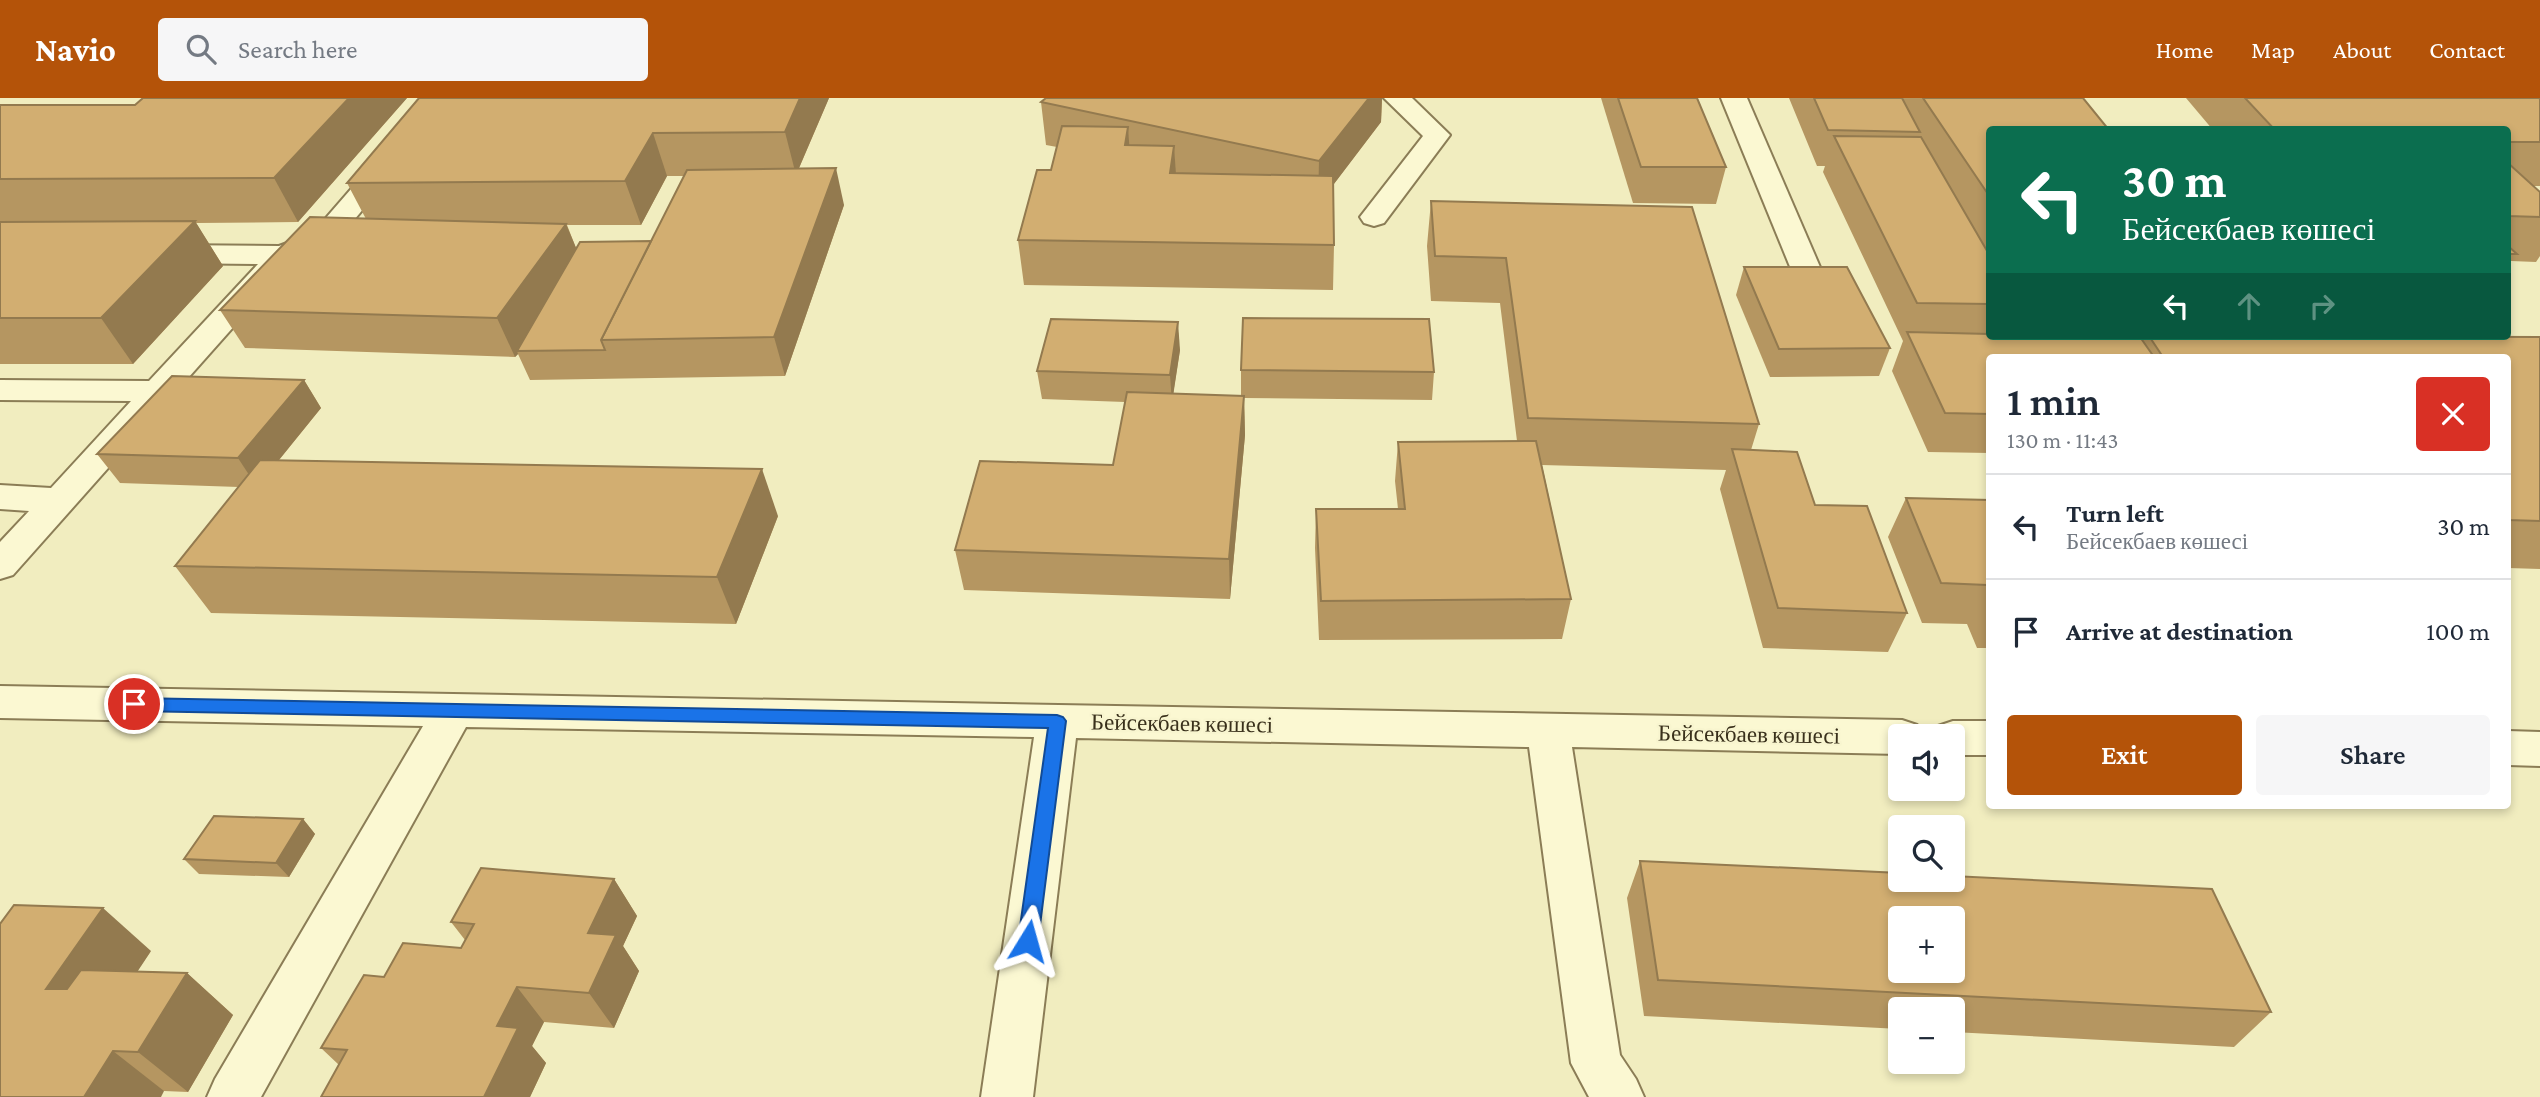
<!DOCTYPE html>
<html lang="en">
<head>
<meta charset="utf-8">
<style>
  body { margin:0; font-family:"Crimson Pro",serif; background:#f6f6f7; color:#1f2937; height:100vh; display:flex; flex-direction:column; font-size:26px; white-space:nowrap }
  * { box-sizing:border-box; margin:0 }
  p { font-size:23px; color:#747a83 }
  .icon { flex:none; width:38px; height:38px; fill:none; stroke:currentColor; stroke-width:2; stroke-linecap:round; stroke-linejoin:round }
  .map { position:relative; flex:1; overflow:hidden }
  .sheet { position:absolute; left:1986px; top:256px; width:525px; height:455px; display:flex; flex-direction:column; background:#fff; border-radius:7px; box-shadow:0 4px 10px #0003 }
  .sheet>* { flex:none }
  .top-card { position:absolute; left:1986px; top:28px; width:525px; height:214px; border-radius:7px; box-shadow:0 4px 10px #0003; background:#0b6e4f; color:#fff; overflow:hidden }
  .fabs { position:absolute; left:1888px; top:626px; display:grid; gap:14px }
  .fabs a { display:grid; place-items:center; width:77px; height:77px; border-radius:7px; background:#fff; box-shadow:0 4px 10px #0003; font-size:35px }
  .pin { position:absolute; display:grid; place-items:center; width:60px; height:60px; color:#fff; margin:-30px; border:4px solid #fff; border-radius:50%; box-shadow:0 2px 7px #0007 }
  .me { position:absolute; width:77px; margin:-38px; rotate:8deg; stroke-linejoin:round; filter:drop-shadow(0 0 5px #0008) }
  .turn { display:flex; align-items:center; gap:24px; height:147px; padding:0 21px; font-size:32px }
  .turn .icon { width:91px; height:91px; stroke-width:2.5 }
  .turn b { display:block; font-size:49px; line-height:60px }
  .lanes { display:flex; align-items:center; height:66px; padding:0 21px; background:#0003; justify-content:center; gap:35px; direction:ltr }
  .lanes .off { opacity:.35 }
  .round { display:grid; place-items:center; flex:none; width:74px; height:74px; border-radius:7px; background:#f6f6f7 }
  .headline { display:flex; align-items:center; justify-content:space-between; height:119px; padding:0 21px }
  h1 { font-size:42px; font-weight:600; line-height:52px }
  .cta { display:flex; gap:14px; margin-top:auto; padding:14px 21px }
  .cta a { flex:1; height:80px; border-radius:7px; background:#b45309; color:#fff; font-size:28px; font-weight:600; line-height:80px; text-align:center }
  .cta a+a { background:#f6f6f7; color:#1f2937 }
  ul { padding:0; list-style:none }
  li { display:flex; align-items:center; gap:21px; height:105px; padding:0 21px; border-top:2px solid #e0e1e3 }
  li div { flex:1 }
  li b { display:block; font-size:26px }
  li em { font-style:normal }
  header { display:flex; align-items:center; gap:42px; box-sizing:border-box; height:98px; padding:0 35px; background:#b45309; color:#fff }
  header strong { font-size:33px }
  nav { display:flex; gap:38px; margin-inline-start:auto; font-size:24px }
  .search { width:490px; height:63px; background:#f6f6f7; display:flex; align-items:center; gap:18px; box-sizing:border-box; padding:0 24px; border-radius:7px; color:#747a83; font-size:26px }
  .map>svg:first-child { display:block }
</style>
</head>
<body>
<header>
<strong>Navio</strong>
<div class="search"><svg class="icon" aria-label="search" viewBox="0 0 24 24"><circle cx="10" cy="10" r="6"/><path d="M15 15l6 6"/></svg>Search here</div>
<nav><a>Home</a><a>Map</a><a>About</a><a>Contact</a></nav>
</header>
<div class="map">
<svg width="2540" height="999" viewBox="0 0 2540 999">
  <rect width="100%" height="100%" fill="#f1edbf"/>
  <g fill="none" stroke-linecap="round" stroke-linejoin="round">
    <!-- minor casing -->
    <g stroke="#8b7d56" stroke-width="4">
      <g id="minor">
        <path d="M430,0H457L332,148L292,163L13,477L0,481V444L29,413L0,411V387L51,390L131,303L0,302V282L149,283L258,166L165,165L155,162L150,156L155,150L165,147L279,148L312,136Z"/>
        <path d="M1384,0H1412L1450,37L1384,125L1374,128L1364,125L1360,119L1423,38Z"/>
        <path d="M1721,0H1747L1823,176L1819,182L1808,185L1797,182L1793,176Z"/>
        <path d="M0,588L1902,622L1917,627L1923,639H1900V656L1572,649L1620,957L1636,981L1644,999H1589L1571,965L1529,649L1076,640L1033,999H981L1034,639L466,629L261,999H207L215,981L423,628L0,620Z"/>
        <path d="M1953,623H1990V657H1953V639H1933L1938,628Z"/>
        <path d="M2508,633L2540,634V668L2508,667Z"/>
      </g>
    </g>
    <!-- minor -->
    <use href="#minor" fill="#fbf8d2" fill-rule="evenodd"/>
  </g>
  <!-- wall -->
  <g fill="#b59661" fill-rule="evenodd">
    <path d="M407,0L298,124L196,125L223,168L133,266H0V7H135Z"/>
    <path d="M829,0L799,70L844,107L785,278L530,282L518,256L515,259L245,250L220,212L366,121L347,85ZM667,78H684L651,143L576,150L567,127H641Z"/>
    <path d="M1046,0H1382L1381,24L1333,87L1334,147L1333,192L1024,187L1018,142L1051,72L1057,49L1046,47L1041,4Z"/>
    <path d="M1601,0H1697L1726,69L1716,106L1633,105Z"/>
    <path d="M1789,0H2083L1990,32V238L2540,239V471L2508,470V259H1990V355L1928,354L1892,273L1903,243L1823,74L1825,68H1817Z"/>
    <path d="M2186,0H2539L2540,1V88H2533L2540,94V158L2536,164L2511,163L2508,168V32H2213Z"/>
    <path d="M1431,103L1759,326L1751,352L1815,407L1907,515L1888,554L1763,550L1720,391L1726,372L1542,367L1571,501L1562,541L1319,542L1315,450L1316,411H1398L1395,383L1398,344L1517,343L1500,205L1431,203L1427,148Z"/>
    <path d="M1744,169L1890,250L1879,278L1770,279L1736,197Z"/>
    <path d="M1180,252L1173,296L1241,298V272L1434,274L1432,302L1244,300L1245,337L1230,501L964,492L955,452L1113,367L1125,304L1042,301L1037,273Z"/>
    <path d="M304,282L321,310L279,362L778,418L736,526L211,515L175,468L239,389L120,385L97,356Z"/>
    <path d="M1906,400L1990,402V550H1977L1967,526L1922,525L1888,439Z"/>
    <path d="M303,721L315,736L289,779L199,776L184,761Z"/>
    <path d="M1640,763L2271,914L2234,949L1953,934V912H1900V931L1644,918L1627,800Z"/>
    <path d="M614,781L637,818L623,848L639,873L614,930L544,924L532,948L546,965L530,999H321L339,967L321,950L384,879L461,850L465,842L451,824Z"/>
    <path d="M151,853L137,873L187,875L233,917L188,994L164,993L0,999Z"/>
  </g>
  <!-- shaded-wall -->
  <g fill="#937a4f">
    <path d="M349,0H407L298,124L274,80Z"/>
    <path d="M800,0H829L796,77L785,34Z"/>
    <path d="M1369,0H1382L1381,24L1318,107L1319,63Z"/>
    <path d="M1128,29L1131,72L1125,47Z"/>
    <path d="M653,35L667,78L641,127L625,83Z"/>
    <path d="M1174,48L1177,91L1170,75Z"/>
    <path d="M836,70L844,107L785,278L774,239Z"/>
    <path d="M195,123L223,168L133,266L101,220Z"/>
    <path d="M566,126L582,164L517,253L518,256L515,259L497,220Z"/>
    <path d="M1178,224L1180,252L1172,305L1170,277Z"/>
    <path d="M304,282L321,310L257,389L238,360Z"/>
    <path d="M1244,298L1245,337L1230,501L1229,461Z"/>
    <path d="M762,371L778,418L736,526L717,479Z"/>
    <path d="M303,721L315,736L289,779L276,765Z"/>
    <path d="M614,781L637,818L623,848L639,873L614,930L589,895L588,835Z"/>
    <path d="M103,810L151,853L99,932L46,891Z"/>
    <path d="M187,875L233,917L188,994L138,954Z"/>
    <path d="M517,889L544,924L532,948L546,965L530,999H484L497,928Z"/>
    <path d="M113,953L164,993L161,999H84Z"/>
  </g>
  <!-- building -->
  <g fill="#d2ae71" stroke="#937a4f" stroke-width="2" fill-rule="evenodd">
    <path d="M143,0H349L274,80L0,81V7H135Z"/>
    <path d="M419,0H800L785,34L653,35L625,83L347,85Z"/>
    <path d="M1046,0H1369L1319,63L1041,4Z"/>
    <path d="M1618,0H1697L1726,69H1641Z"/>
    <path d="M1814,0H1902L1920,34L1828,32Z"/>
    <path d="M1923,0H2083L2109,32H1990V99Z"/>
    <path d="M2245,0H2539L2540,1V44H2508V32H2275Z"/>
    <path d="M1062,28L1128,29L1125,47L1174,48L1170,75L1333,78L1334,147L1018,142L1037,72H1051Z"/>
    <path d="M1834,38L1921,39L1990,158V206L1917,205Z"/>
    <path d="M2508,65L2540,94V119L2508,118Z"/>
    <path d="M836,70L774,239L601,242L687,72Z"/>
    <path d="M1431,103L1692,109L1759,326L1528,320L1506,160L1435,158Z"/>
    <path d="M310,119L566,126L497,220L220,212Z"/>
    <path d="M195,123L101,220H0V124Z"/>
    <path d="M651,143L601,242L605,252L517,253L580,144Z"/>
    <path d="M2508,148L2517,156H2508Z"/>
    <path d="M1744,169H1847L1890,250L1779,251Z"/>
    <path d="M1243,220L1429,221L1434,274L1241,272Z"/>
    <path d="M1051,221L1178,224L1170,277L1037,273Z"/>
    <path d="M1907,234L1990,236V238L2140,239L2154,259H1990V316L1945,315Z"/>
    <path d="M2149,238L2540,239V423L2508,422V259H2163Z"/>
    <path d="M172,278L304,282L238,360L97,356Z"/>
    <path d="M1127,294L1244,298L1229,461L955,452L980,363L1113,367Z"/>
    <path d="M1536,343L1571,501L1321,503L1316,411H1405L1398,344Z"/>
    <path d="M1732,351L1797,354L1815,407L1867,408L1907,515L1778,510Z"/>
    <path d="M260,362L762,371L717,479L175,468Z"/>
    <path d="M1906,400L1990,402V492L1987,487L1941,485Z"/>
    <path d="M214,718L303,721L276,765L184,761Z"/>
    <path d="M1640,763L1900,775V782H1953V778L2212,791L2271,914L1658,882ZM1900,821H1953V873H1900Z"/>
    <path d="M481,770L614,781L588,835L616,837L589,895L517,889L497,928L518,930L484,999H321L347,952L321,950L364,877L384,879L403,845L461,850L474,826L451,824Z"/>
    <path d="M14,807L103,810L46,891H67L81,872L187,875L138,954L113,953L84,999H0V826Z"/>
  </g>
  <!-- route -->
  <path fill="#1a73e8" stroke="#114b97" stroke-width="2" d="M134,600L1057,617L1063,619L1066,623L1038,843L1035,849L1028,851L1021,849L1018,843L1048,630L134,613L127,611L125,606L127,602Z"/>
  <g text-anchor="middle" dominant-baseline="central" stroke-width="5" stroke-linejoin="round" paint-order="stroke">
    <!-- street labels -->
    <g font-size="23" fill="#39301b" stroke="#f8f5cf">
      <text transform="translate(1182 625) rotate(1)">Бейсекбаев көшесі</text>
      <text transform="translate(1749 636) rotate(1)">Бейсекбаев көшесі</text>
    </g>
  </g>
</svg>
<div class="fabs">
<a><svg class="icon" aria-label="sound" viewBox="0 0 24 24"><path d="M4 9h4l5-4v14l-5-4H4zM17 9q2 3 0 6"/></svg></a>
<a><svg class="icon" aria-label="search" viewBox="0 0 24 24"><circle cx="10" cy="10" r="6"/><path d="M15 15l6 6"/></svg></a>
<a>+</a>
<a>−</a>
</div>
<div class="pin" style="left:134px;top:606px;background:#d93025"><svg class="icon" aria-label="arrive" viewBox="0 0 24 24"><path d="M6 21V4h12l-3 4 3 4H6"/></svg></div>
<svg class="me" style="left:1028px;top:843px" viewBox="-20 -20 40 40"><path d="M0-17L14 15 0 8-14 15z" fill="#1a73e8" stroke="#fff" stroke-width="4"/></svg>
<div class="top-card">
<div class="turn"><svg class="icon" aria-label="left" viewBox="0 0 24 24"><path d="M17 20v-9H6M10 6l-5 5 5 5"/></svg><div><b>30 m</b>Бейсекбаев көшесі</div></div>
<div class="lanes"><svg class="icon" aria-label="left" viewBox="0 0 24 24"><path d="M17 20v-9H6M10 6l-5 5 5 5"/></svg><svg class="icon off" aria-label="ahead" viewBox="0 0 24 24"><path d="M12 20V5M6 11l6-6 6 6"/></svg><svg class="icon off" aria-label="right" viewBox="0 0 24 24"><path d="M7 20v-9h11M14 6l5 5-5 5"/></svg></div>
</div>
<section class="sheet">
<div class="headline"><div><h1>1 min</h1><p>130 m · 11:43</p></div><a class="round" style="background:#d93025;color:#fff"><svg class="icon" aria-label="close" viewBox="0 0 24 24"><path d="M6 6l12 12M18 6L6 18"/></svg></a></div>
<ul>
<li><svg class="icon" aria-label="left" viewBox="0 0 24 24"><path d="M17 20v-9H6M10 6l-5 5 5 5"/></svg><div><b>Turn left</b><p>Бейсекбаев көшесі</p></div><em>30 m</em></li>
<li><svg class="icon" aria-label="arrive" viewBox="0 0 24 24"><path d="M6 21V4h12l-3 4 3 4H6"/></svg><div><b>Arrive at destination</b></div><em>100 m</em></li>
</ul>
<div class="cta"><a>Exit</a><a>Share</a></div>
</section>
</div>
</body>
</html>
